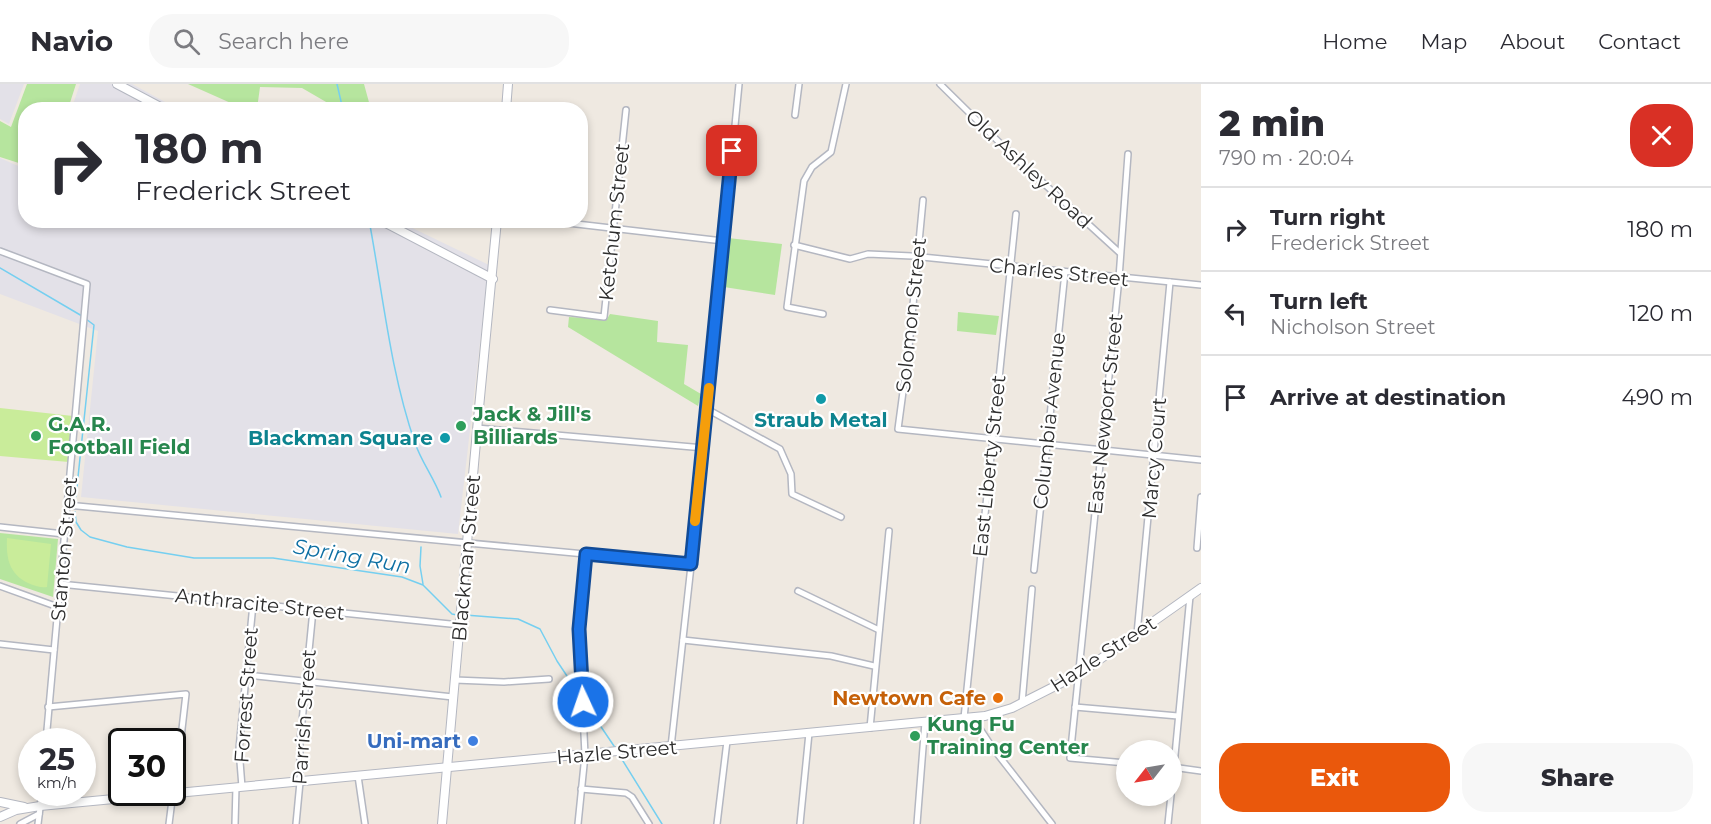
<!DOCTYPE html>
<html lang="en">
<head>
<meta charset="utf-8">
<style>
  body { margin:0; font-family:Montserrat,sans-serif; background:#f7f7f7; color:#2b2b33; height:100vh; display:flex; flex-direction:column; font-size:22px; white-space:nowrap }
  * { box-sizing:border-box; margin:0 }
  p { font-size:20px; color:#7c7c81 }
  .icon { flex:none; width:33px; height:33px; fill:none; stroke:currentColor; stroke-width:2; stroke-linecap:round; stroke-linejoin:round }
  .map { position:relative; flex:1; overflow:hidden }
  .sheet { display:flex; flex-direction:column; background:#fff; width:510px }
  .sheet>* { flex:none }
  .top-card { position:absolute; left:18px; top:18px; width:570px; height:126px; border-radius:24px; box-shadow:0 3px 9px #0003; background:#fff; color:#2b2b33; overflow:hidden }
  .needle { width:39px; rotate:239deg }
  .buttons { position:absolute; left:1116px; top:656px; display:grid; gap:12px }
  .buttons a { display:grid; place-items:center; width:66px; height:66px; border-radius:50%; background:#fff; box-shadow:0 3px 9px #0003; font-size:30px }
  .speed { position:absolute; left:18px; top:644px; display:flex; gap:12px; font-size:30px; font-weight:700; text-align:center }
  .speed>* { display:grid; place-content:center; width:78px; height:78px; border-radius:50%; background:#fff; box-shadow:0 3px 9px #0003; line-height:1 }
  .speed small { font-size:15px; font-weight:400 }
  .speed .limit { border:3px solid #111; border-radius:9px; background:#fff; color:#111 }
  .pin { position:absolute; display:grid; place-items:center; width:51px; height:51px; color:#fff; margin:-26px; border-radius:12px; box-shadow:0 3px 9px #0006 }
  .me { position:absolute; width:66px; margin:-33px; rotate:357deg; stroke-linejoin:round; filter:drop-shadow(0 0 4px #0008) }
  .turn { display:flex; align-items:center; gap:21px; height:126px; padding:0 18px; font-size:27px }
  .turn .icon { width:78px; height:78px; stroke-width:2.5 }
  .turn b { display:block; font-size:42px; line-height:51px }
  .round { display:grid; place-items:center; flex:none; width:63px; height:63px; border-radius:24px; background:#f7f7f7 }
  .headline { display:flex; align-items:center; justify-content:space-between; height:102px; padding:0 18px }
  h1 { font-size:36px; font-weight:800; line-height:45px }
  .primary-button { display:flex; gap:12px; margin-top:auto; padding:12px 18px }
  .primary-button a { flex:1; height:69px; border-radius:24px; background:#ea580c; color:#fff; font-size:24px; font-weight:800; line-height:69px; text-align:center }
  .primary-button a+a { background:#f7f7f7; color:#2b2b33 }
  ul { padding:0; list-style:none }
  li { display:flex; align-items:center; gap:18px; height:84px; padding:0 18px; border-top:2px solid #e1e1e2 }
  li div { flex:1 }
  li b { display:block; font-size:22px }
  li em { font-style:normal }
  header { display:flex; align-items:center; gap:36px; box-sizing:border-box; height:84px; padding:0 30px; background:#fff; border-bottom:2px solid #e1e1e2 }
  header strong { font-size:28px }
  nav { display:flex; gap:33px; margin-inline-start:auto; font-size:21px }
  .search { width:420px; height:54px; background:#f7f7f7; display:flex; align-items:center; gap:15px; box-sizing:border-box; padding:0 21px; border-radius:24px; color:#7c7c81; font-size:22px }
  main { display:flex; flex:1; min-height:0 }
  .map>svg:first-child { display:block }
</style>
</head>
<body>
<header>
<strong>Navio</strong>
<div class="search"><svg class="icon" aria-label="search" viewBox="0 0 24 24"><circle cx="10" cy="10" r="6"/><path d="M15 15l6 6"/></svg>Search here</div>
<nav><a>Home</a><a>Map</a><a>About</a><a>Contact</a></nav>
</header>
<main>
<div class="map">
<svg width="1201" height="740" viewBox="0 0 1201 740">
  <rect width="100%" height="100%" fill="#efe9e1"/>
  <!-- industrial -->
  <g fill="#e3e1e8">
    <path d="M0,0H24L9,40L0,35Z"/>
    <path d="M80,0H132L178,25L71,26Z"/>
    <path d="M0,74L25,85L26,136L398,137L489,181L458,450L81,413L98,247L0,210Z"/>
  </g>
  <!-- green -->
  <g fill="#b6e59e">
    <path d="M27,0H76L68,25L26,26L25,81L0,73V37L11,43Z"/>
    <path d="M188,0H364L370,22L375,25H335L333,22L302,4L260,3L257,25H234L233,20Z"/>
    <path d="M728,154L782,160L775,211L724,203Z"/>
    <path d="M958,228L999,232L996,251L957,247Z"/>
    <path d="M610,230L658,237L657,258L688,261L684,300L701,310L698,322L568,243L569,233L607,235Z"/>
    <path d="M0,449L58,455L53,513L0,495Z"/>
  </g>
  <!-- pitch -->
  <g fill="#c9ec9a">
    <path d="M0,324L73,332L69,378L0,372Z"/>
    <path d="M7,454L51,460L47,503C41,504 35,502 28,499C9,490 6,474 7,454Z"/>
  </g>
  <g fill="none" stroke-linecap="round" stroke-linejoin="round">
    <!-- stream -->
    <g stroke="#75cff0" stroke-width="1.5">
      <path d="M337,0L343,26"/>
      <path d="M369,136C383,210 390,287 415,359C421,377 434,394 441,413"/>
      <path d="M0,184L82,232"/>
      <path d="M76,412L94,241L86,235"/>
      <path d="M75,428L76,438L81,446L90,453L127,463L194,474H273L402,493L423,501L452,530L457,531"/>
      <path d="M421,463L420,482L423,500"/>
      <path d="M465,531L518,535L540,545L557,577L579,610"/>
      <path d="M585,619L616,665"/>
      <path d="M618,669L662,740"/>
    </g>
    <!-- street casing -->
    <g stroke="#b4b7c1" stroke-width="8">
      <g id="street">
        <path d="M940,0L1006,65L1120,169"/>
        <path d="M795,31L799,0"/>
        <path d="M923,116L909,263L898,345L1201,376"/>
        <path d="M542,136L723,157"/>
        <path d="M794,161L850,175L868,170L912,172L1201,201"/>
        <path d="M0,167L87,200L46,657"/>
        <path d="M550,226L604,233L626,26"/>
        <path d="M823,230L787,223L804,97L812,83L831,68L846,0"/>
        <path d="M707,325L780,365L791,390L792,410L841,433"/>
        <path d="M477,344L704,364"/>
        <path d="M67,421L691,480"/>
        <path d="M0,443L64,450"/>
        <path d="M1197,464L1201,413"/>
        <path d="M1034,486L1065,188"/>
        <path d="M60,500L460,541"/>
        <path d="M0,502L58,523"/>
        <path d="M798,507L879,546"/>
        <path d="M1137,550L1170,198"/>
        <path d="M683,556L831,572L874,582"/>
        <path d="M0,560L54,566"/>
        <path d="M246,591L453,613"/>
        <path d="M455,596L504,598L549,595"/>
        <path d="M1022,619L1032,505"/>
        <path d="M48,623L186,610L175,706L172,716L169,740"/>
        <path d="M1075,623L1178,632"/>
        <path d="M972,633L992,663L1052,740"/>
        <path d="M964,634L1016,130"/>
        <path d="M870,644L889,447"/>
        <path d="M671,663L704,364L739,0"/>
        <path d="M1126,679L1070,674L1119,194L1128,70"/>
        <path d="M1172,683L1201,687"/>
        <path d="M358,692L365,740"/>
        <path d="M242,703L239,665L253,520"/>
        <path d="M1172,703L1190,512"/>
        <path d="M581,705L626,709L632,713L649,740"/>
        <path d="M20,740L39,730"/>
        <path d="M38,740L42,708"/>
        <path d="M235,740L236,703"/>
        <path d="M296,740L300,698V658L313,526"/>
        <path d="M578,740L585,671L579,545L587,470"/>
        <path d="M717,740L727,657"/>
        <path d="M800,740L809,649"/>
        <path d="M917,740L925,638"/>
        <path d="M1168,740L1171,711"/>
      </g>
    </g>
    <!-- secondary casing -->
    <g stroke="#b4b7c1" stroke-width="10">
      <g id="secondary">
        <path d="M117,0L166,26"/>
        <path d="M506,26L508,0"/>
        <path d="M380,136L493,195"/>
        <path d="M0,718L24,723"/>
        <path d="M0,733L16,726L40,722L985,632L1012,624L1079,590L1201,504"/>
        <path d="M442,740L479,324L497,136"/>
      </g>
    </g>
    <!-- street -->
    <use href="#street" stroke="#fff" stroke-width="5"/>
    <!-- secondary -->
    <use href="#secondary" stroke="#fff" stroke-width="8"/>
  </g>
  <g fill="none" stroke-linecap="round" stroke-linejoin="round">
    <!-- route casing -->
    <g stroke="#114b97" stroke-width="15">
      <path id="route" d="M583,618L579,545L586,470L691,480L732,67"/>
    </g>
    <!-- route -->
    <use href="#route" stroke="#1a73e8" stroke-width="10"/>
    <!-- slow -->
    <path stroke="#f59e0b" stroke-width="10" d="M695,437L709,304"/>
  </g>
  <!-- markers -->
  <g fill="#0f9aa8" stroke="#fff" stroke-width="2">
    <circle cx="821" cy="315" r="6"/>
    <circle cx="445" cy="354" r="6"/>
  </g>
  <g fill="#2e9e5b" stroke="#fff" stroke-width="2">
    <circle cx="461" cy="342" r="6"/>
    <circle cx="36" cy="352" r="6"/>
    <circle cx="915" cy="652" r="6"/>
  </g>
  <circle fill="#e8710a" stroke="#fff" stroke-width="2" cx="998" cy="614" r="6"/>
  <circle fill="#3f7fe0" stroke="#fff" stroke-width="2" cx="473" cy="657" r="6"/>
  <g text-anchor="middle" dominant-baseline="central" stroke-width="4.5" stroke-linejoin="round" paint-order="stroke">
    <!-- street labels -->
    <g font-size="20" fill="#2e2e2e" stroke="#fff">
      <text transform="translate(1029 85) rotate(43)">Old Ashley Road</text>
      <text transform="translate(614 138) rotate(-84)">Ketchum Street</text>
      <text transform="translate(1059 188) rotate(6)">Charles Street</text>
      <text transform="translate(911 231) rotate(-84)">Solomon Street</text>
      <text transform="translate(1105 330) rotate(-84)">East Newport Street</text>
      <text transform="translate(1049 337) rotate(-84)">Columbia Avenue</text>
      <text transform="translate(1154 374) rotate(-85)">Marcy Court</text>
      <text transform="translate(989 382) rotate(-84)">East Liberty Street</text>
      <text transform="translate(64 465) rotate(-85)">Stanton Street</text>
      <text transform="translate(466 474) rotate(-85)">Blackman Street</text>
      <text transform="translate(260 520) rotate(6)">Anthracite Street</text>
      <text transform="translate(1103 570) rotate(-33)">Hazle Street</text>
      <text transform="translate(246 611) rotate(-86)">Forrest Street</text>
      <text transform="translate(304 633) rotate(-86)">Parrish Street</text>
      <text transform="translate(617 668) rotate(-5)">Hazle Street</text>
    </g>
    <!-- leisure labels -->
    <g font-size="20" font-weight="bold" fill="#27864d" stroke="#fff" text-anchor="start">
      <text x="473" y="330">Jack &amp; Jill's<tspan x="473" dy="23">Billiards</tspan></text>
      <text x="48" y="340">G.A.R.<tspan x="48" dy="23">Football Field</tspan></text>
      <text x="927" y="640">Kung Fu<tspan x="927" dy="23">Training Center</tspan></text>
    </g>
    <!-- culture labels -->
    <g font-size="20" font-weight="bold" fill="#0d838f" stroke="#fff">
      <text x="821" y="336">Straub Metal</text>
      <text x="433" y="354" text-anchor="end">Blackman Square</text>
    </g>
    <!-- food labels -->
    <g font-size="20" font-weight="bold" fill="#c56008" stroke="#fff" text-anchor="end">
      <text x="986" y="614">Newtown Cafe</text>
    </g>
    <!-- shop labels -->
    <g font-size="20" font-weight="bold" fill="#366cbe" stroke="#fff" text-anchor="end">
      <text x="461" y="657">Uni-mart</text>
    </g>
    <!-- water labels -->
    <g font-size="21" font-style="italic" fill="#0d6fa3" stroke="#fff">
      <text transform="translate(352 472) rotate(10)">Spring Run</text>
    </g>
  </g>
</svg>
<div class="buttons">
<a><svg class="needle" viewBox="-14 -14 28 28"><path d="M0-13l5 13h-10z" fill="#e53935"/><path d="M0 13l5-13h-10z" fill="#7c7c81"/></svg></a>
</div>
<div class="speed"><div>25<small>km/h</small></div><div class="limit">30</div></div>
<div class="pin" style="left:732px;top:67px;background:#d93025"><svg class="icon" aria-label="arrive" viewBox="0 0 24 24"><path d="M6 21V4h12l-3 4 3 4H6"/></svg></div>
<svg class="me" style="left:583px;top:618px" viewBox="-20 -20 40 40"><circle r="17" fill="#1a73e8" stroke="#fff" stroke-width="3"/><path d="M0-11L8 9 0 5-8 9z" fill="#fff"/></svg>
<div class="top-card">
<div class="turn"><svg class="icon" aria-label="right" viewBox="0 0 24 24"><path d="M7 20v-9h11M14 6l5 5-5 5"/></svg><div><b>180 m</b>Frederick Street</div></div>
</div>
</div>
<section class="sheet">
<div class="headline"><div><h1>2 min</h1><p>790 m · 20:04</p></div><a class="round" style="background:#d93025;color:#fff"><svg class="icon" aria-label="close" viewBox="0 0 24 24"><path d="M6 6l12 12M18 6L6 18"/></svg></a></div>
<ul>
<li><svg class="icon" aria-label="right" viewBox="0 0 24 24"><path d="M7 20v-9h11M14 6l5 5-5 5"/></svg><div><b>Turn right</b><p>Frederick Street</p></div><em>180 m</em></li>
<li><svg class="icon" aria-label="left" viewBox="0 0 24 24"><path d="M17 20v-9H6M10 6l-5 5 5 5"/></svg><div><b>Turn left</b><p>Nicholson Street</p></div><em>120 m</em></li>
<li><svg class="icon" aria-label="arrive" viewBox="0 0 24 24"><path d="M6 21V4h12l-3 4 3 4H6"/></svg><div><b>Arrive at destination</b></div><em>490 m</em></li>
</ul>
<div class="primary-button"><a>Exit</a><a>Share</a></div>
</section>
</main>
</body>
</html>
